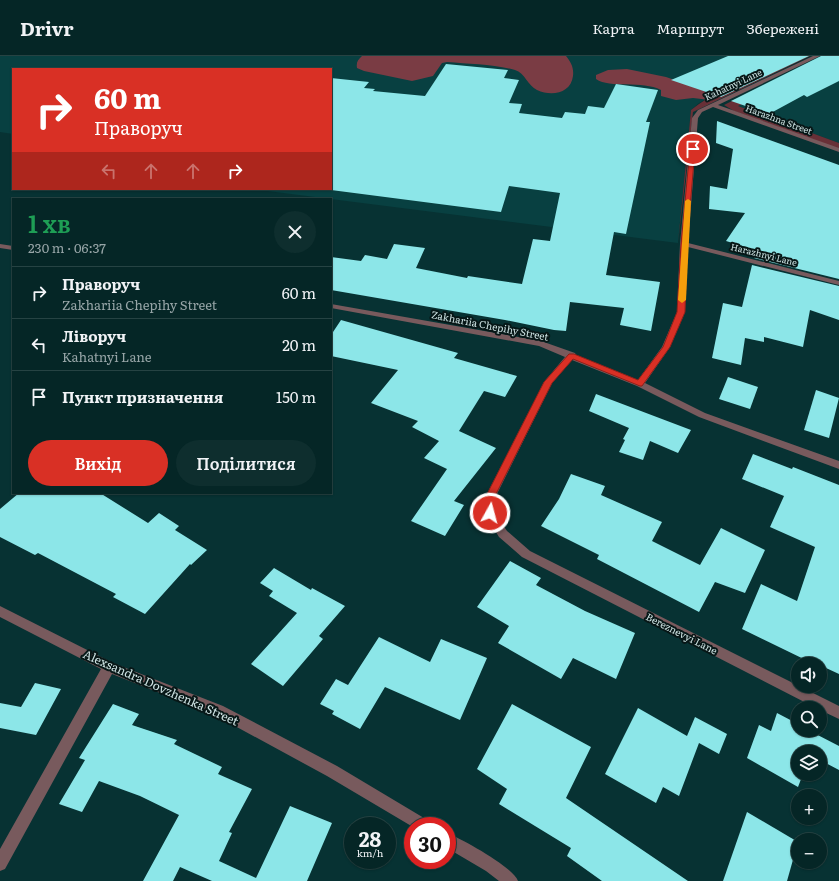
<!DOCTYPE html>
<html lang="uk">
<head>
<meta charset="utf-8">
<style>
  body { margin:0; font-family:Literata,serif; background:#0e2e2e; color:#f1f3f6; height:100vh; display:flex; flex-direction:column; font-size:15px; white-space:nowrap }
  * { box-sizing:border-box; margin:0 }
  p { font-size:13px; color:#97a5a7 }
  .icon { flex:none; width:22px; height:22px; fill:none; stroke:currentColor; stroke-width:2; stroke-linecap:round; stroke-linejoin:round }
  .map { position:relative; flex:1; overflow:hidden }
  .details { position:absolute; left:12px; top:142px; width:320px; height:296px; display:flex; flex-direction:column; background:#052626; border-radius:0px; box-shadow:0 1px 3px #0004,0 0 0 1px #264343 }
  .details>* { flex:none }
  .hud { position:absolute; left:12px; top:12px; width:320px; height:122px; border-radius:0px; box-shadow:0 1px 3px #0004,0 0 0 1px #264343; background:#d93025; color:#fff; overflow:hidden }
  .buttons { position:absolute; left:791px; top:601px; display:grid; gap:8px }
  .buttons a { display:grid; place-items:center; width:36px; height:36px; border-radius:50%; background:#052626; box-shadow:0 1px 3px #0004,0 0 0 1px #264343; font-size:20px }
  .speed { position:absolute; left:344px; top:761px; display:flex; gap:8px; font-size:20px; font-weight:700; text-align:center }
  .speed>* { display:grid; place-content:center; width:52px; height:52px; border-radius:50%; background:#052626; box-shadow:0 1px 3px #0004,0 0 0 1px #264343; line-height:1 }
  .speed small { font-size:10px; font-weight:400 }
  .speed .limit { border:6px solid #d22; background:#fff; color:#111 }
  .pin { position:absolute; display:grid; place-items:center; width:34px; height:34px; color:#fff; margin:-17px; border:2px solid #fff; border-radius:50%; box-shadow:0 1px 4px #0007 }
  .me { position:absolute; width:44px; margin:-22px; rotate:7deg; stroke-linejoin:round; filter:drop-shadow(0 0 3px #0008) }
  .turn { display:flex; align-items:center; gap:14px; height:84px; padding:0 16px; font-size:18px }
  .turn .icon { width:52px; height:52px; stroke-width:2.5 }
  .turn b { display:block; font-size:28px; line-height:34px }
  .lanes { display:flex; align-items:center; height:38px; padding:0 16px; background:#0003; justify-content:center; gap:20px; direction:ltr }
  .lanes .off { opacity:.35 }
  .round { display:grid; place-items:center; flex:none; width:42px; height:42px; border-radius:21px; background:#0e2e2e }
  .head { display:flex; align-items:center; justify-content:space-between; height:68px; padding:0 16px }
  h1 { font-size:24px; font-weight:600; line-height:30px; color:#1e9e55 }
  .cta { display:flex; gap:8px; margin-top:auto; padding:8px 16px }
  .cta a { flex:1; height:46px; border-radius:24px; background:#d93025; color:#fff; font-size:16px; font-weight:600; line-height:46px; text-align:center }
  .cta a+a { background:#0e2e2e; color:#f1f3f6 }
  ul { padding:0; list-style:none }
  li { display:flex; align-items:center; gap:12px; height:52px; padding:0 16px; border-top:1px solid #264343 }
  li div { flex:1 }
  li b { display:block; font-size:15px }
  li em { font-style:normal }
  header { display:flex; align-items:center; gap:24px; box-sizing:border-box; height:56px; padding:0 20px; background:#052626; border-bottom:1px solid #264343 }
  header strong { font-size:19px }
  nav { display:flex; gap:22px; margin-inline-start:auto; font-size:14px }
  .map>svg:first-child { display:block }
</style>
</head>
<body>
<header>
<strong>Drivr</strong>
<nav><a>Карта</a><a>Маршрут</a><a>Збережені</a></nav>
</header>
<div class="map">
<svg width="839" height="825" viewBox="0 0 839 825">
  <rect width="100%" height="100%" fill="#073233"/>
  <!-- built -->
  <g fill="#084041">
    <path d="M0,0H800L730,31L699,47L691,54L678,187L252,133H331V13H13V78L0,76Z"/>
    <path d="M839,3V87L737,50Z"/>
  </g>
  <!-- green -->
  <g fill="#683037">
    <path d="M800,0H810L693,56L678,187L691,54C720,30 765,16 800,0Z"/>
    <path d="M839,3L738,50L839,87V93L734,55L724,49L762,30Z"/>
  </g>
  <!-- forest -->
  <g fill="#7a3c44">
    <path d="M362,0H566C571,6 574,12 573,20C571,37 552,41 537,34C528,30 525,17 515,14C494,8 469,8 447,6L442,7L433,20L412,25L364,15L357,12C356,6 358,4 362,0Z"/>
    <path d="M627,13L666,21L698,32L716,41L710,44L693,42L676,44L661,40V34C642,24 610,33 596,23V19L608,14Z"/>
  </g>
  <!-- building -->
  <g fill="#8ce6e8">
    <path d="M728,0H809L721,41L671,24Z"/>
    <path d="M821,0H839V25L807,41L804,39L769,58L731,45Z"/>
    <path d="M446,8L508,14L504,22L519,24L509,47L522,48L519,57L562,62L565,56L585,58L588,50L604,52L616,28L658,34L646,66H650L626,178L614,176L606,219L660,226L651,275L620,269L624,252L570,246L566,275L554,274L505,264L331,234V201L361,205L365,199L387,203L394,188L425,192L416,212L467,222L468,220L522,228L533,183L550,185L560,137L509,130L501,156L331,134V22L369,26L364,32L375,33L373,35L425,40Z"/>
    <path d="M717,65L839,109V223L754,202L756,194L726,185L745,157L709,153L710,130L727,133L733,93L716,87Z"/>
    <path d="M752,209L839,230V264L810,254L803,291L764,281V286L745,282L741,309L712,302L723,247L742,251Z"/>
    <path d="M341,264L458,297L454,302L517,320L505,341L484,335L459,375L496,392L454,445L464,449L445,480L411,465L447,413L424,402L439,385L412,371L418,365L371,347L398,314L331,300V279Z"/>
    <path d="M728,321L758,331L750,353L719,343Z"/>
    <path d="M816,334L839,342L829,382L804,374Z"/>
    <path d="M596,338L691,374L678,397L650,385L643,404L619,396L625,384L623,383L629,372L589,355Z"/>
    <path d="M753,398L792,413L793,411L839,429V618L826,612V614L820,611V608H814L742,573L761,528L797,545L815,491L770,471L784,440L742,423Z"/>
    <path d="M571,418L605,430L601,439L662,466L652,485L700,509L721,472L765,494L745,537L715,526L699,556L597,503L599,499L541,470L559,443Z"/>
    <path d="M19,437H100L148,467L159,457L179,470L175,474L207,494L191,509L190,508L145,558L113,541L116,538L38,497L35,499L0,481V453Z"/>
    <path d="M510,505L541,522L536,529L585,555L635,577L616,623L573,602L561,623L498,587L509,570L477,551Z"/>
    <path d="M274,512L311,534L312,532L345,550L319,580L323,583L283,630L251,608L297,557L269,540L273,535L260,527Z"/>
    <path d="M379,581L430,606L441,583L487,602L460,664L385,631L360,673L332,658L334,655L320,648L336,623L348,629Z"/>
    <path d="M35,627L61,633L36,679L0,672V647L21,651Z"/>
    <path d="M113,648L139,658L132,669L177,684L174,688L222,711L218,718L252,733L229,776L232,777L219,805L256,822L290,750L332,767L307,825H212L180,811L173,825H143L179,759L140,740L99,725L82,756L59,748L85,704L79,702Z"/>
    <path d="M512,648L591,691L566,742L688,825H602L567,800L571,792L499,748L507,733L477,713Z"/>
    <path d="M638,652L687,680L695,661L727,678L719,698L699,687L679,740L663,731L656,747L605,718Z"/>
    <path d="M777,657L798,668V674H808L839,690V714L820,704V696H798V718H803L798,731L747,702L759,669L771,675Z"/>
    <path d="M747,756L798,786L787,825H723Z"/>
  </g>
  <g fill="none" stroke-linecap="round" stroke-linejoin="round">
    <!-- minor -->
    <g fill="#785a5d" fill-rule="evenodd">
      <path d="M813,0H820L718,49L839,92V96L713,51L702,56L698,62L688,187L839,225V229L688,191L685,256L670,291L645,327L705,357L839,405V413L699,361L637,330L572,304L552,327L496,440L495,457L507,475L530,495L839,650V663L820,654V652H816L522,501L499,481L486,460L485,457L486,440L544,326L565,301L539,290L331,252V248L541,285L575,297L576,299L638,324L662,291L677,256L680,188L692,62L698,54Z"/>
      <path d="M0,188L13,190V194L0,192Z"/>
      <path d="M0,550L113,607L223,650L337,710L429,765L431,770H413V771L327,720L213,658L112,618L5,813L0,815V793L101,613L0,561Z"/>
      <path d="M447,777C462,783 513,811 518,825H499L486,815L447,792Z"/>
    </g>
  </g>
  <!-- route -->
  <path fill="#d93025" stroke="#8d1f18" d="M693,92L695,93L687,188L685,256L670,291L642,330H640L573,303L552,327L495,440L494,457L490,461L486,460V440L544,326L569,298H574L638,324L663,291L677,256L681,188L690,93Z"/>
  <!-- slow -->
  <path fill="#f59e0b" d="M688,143L691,145L686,244L682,247L678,244L685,145Z"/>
  <g text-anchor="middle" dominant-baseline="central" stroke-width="4" stroke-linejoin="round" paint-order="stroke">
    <!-- far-street labels -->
    <g font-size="9" fill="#cee3e3" stroke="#071717">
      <text transform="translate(733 28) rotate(-25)">Kahatnyi Lane</text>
      <text transform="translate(779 63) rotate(20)">Harazhna Street</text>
      <text transform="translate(764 198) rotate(14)">Harazhnyi Lane</text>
    </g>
    <!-- street labels -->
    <g font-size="10" fill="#cee3e3" stroke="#071717">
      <text transform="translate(490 269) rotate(11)">Zakhariia Chepihy Street</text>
      <text transform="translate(682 577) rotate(27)">Bereznevyi Lane</text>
    </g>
    <!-- near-street labels -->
    <g font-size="12" fill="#cee3e3" stroke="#071717">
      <text transform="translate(161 631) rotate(24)">Alexsandra Dovzhenka Street</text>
    </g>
  </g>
</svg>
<div class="buttons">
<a><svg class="icon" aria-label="sound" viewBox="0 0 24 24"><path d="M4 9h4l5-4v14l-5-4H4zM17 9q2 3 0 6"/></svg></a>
<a><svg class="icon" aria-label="search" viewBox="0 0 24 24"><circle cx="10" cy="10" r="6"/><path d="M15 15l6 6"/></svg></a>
<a><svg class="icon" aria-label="layers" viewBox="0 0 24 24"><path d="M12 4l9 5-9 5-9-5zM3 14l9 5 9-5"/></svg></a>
<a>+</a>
<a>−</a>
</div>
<div class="speed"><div>28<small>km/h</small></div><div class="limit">30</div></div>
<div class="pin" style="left:693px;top:93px;background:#d93025"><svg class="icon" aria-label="arrive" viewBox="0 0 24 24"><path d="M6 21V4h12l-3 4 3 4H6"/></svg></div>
<svg class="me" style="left:490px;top:457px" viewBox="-20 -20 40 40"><circle r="17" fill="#d93025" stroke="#fff" stroke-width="3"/><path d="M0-11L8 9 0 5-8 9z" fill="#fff"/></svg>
<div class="hud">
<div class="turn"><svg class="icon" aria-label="right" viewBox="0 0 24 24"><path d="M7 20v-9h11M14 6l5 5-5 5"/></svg><div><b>60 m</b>Праворуч</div></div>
<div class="lanes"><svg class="icon off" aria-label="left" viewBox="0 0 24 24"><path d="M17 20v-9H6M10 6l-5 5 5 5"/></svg><svg class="icon off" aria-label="ahead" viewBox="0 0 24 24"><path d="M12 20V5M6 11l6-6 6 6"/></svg><svg class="icon off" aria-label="ahead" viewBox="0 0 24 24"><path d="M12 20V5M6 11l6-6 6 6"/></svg><svg class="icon" aria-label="right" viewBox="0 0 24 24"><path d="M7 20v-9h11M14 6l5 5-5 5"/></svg></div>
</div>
<section class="details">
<div class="head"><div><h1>1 хв</h1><p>230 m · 06:37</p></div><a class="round"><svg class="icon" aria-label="close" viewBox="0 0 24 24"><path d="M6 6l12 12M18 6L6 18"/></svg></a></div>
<ul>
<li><svg class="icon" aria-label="right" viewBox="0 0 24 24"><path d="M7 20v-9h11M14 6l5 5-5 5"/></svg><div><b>Праворуч</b><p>Zakhariia Chepihy Street</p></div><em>60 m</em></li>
<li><svg class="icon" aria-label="left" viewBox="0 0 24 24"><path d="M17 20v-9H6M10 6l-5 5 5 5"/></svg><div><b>Ліворуч</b><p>Kahatnyi Lane</p></div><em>20 m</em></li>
<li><svg class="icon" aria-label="arrive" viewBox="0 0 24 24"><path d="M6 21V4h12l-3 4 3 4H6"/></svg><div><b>Пункт призначення</b></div><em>150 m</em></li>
</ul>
<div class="cta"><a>Вихід</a><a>Поділитися</a></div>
</section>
</div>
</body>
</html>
